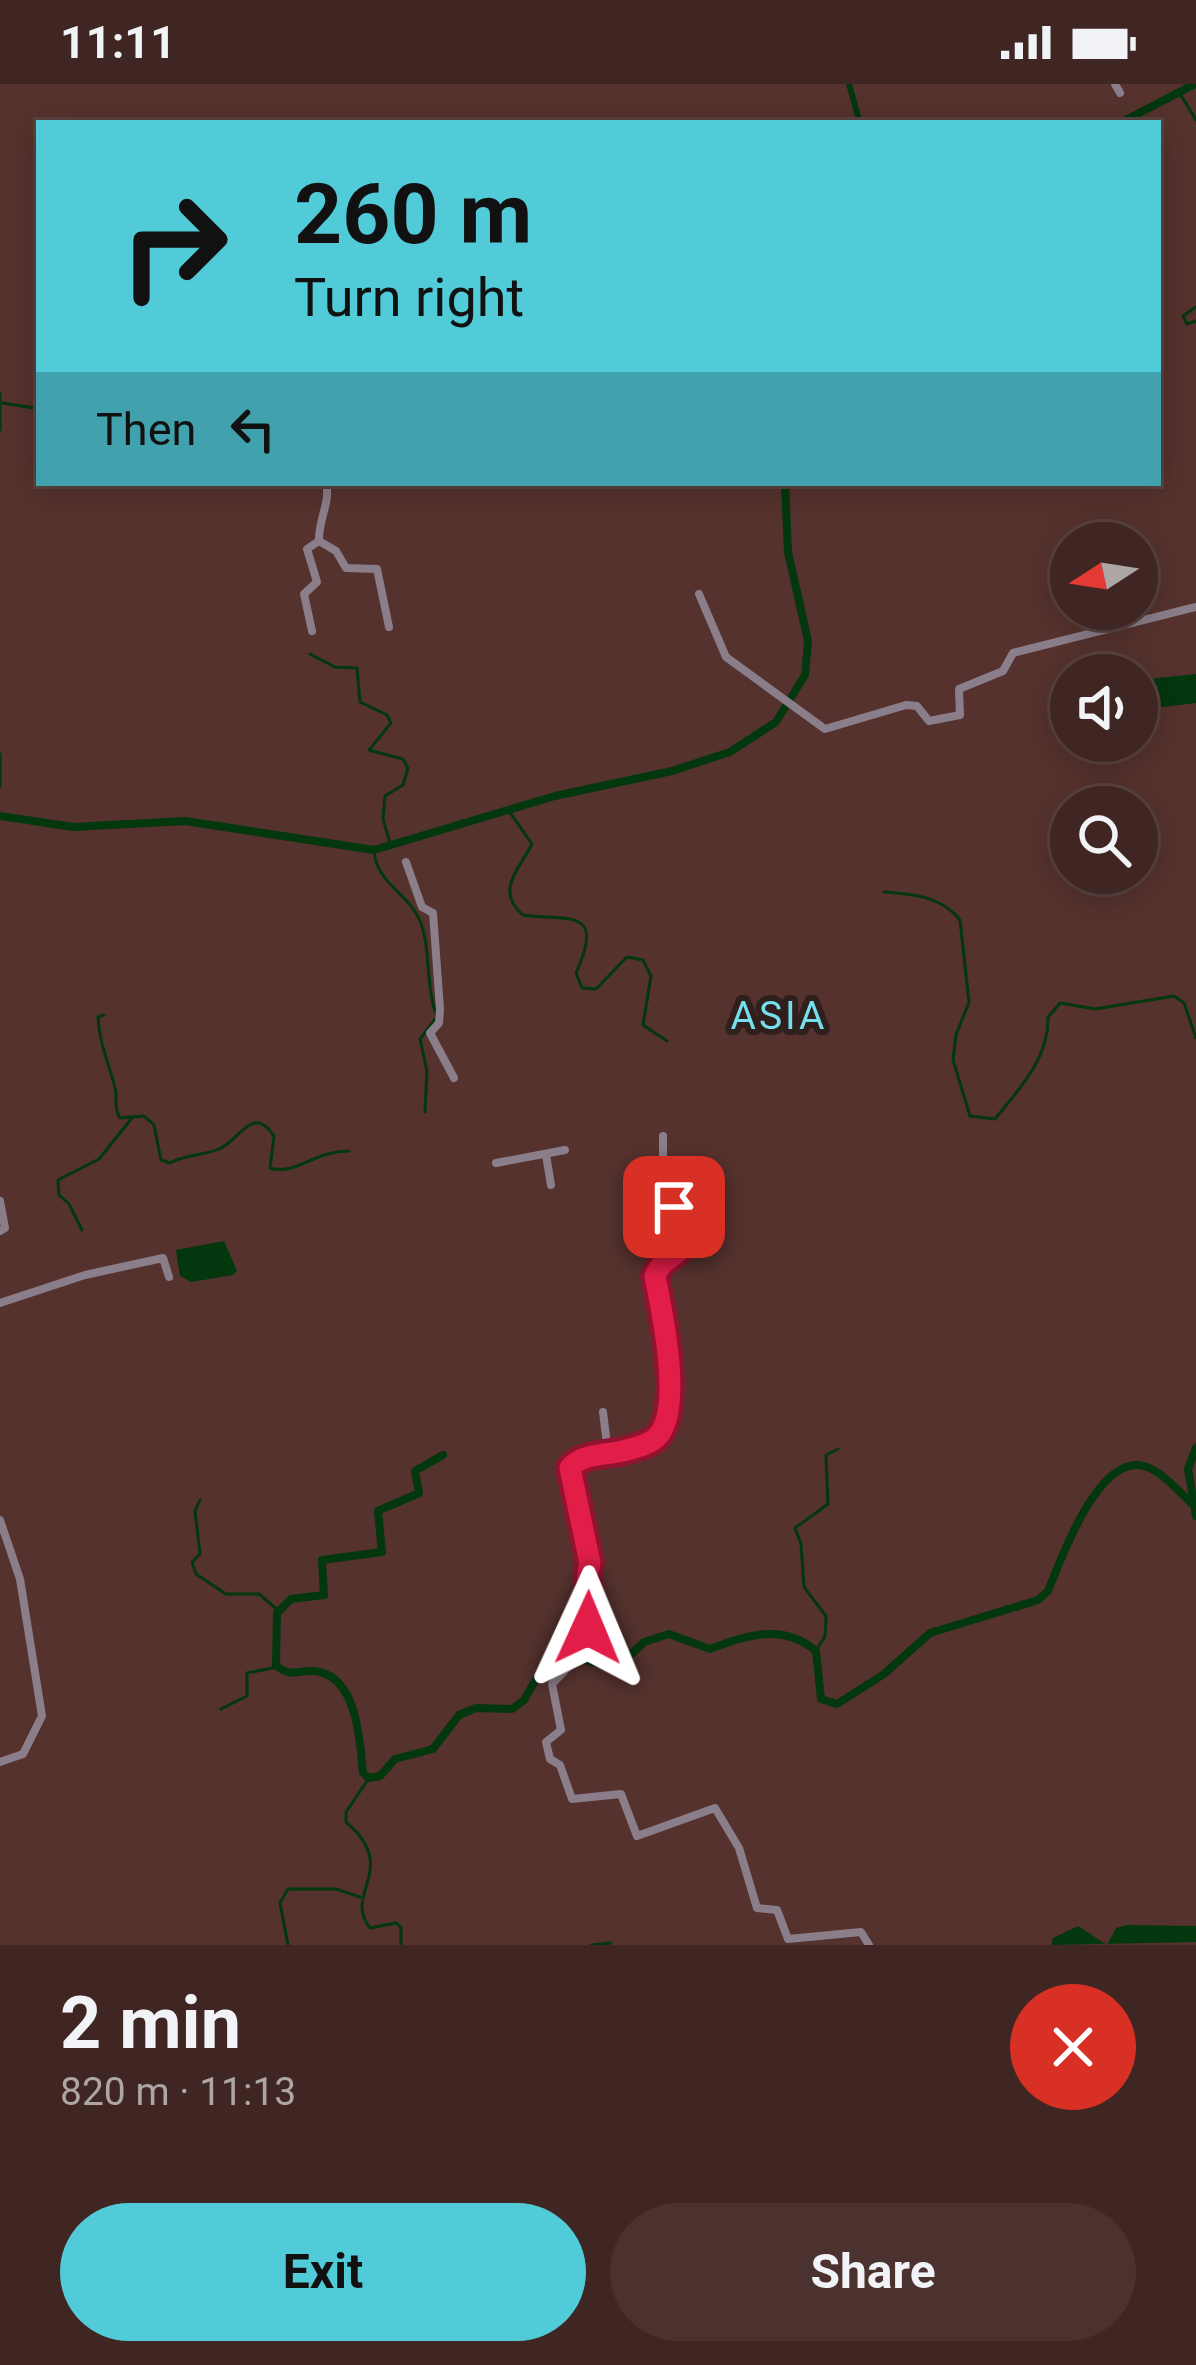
<!DOCTYPE html>
<html lang="en">
<head>
<meta charset="utf-8">
<style>
  body { margin:0; font-family:Roboto,sans-serif; background:#4b322f; color:#f1f3f6; height:100vh; display:flex; flex-direction:column; font-size:45px; white-space:nowrap }
  * { box-sizing:border-box; margin:0 }
  p { font-size:39px; color:#aea5a5 }
  .icon { flex:none; width:66px; height:66px; fill:none; stroke:currentColor; stroke-width:2; stroke-linecap:round; stroke-linejoin:round }
  .map { position:relative; height:1861px; overflow:hidden }
  .side { display:flex; flex-direction:column; background:#402622; flex:1 }
  .side>* { flex:none }
  .banner { position:absolute; left:36px; top:36px; width:1125px; height:366px; border-radius:0px; box-shadow:0 6px 30px #0003,0 0 0 3px #594340; background:#52cbd9; color:#111; overflow:hidden }
  .needle { width:78px; rotate:258deg }
  .tools { position:absolute; left:1050px; top:438px; display:grid; gap:24px }
  .tools a { display:grid; place-items:center; width:108px; height:108px; border-radius:50%; background:#402622; box-shadow:0 6px 30px #0003,0 0 0 3px #594340; font-size:60px }
  .pin { position:absolute; display:grid; place-items:center; width:102px; height:102px; color:#fff; margin:-51px; border-radius:24px; box-shadow:0 6px 18px #0006 }
  .me { position:absolute; width:132px; margin:-66px; rotate:1deg; stroke-linejoin:round; filter:drop-shadow(0 0 9px #0008) }
  .turn { display:flex; align-items:center; gap:42px; height:252px; padding:0 60px; font-size:54px }
  .turn .icon { width:156px; height:156px; stroke-width:2.5 }
  .turn b { display:block; font-size:84px; line-height:102px }
  .then { display:flex; align-items:center; height:114px; padding:0 60px; background:#0003; gap:24px; font-size:45px }
  .round { display:grid; place-items:center; flex:none; width:126px; height:126px; border-radius:63px; background:#4b322f }
  .headline { display:flex; align-items:center; justify-content:space-between; height:204px; padding:0 60px }
  h1 { font-size:72px; font-weight:700; line-height:90px }
  .action { display:flex; gap:24px; margin-top:auto; padding:24px 60px }
  .action a { flex:1; height:138px; border-radius:72px; background:#52cbd9; color:#111; font-size:48px; font-weight:700; line-height:138px; text-align:center }
  .action a+a { background:#4b322f; color:#f1f3f6 }
  .status { display:flex; justify-content:space-between; align-items:center; height:84px; padding:0 60px; background:#402622; direction:ltr }
  .status svg { height:33px; fill:currentColor }
  .map>svg:first-child { display:block }
</style>
</head>
<body>
<div class="status"><b>11:11</b><svg viewBox="0 0 49 12"><path d="M0 12V9h3v3zM5 12V6h3v6zM10 12V3h3v9zM15 12V0h3v12zM26 1h20v11H26zM47 4h2v5h-2z"/></svg></div>
<div class="map">
<svg width="1196" height="1861" viewBox="0 0 1196 1861">
  <rect width="100%" height="100%" fill="#55322e"/>
  <!-- water -->
  <g fill="#03370e">
    <path d="M1196,590V619L1154,624L1148,617L1149,595Z"/>
    <path d="M224,1157L237,1187L233,1191L191,1198L180,1192L176,1166Z"/>
    <path d="M1127,1841L1196,1842V1858L1051,1861L1053,1854L1078,1842L1107,1861L1116,1844Z"/>
  </g>
  <g fill="none" stroke-linecap="round" stroke-linejoin="round">
    <!-- stream -->
    <g stroke="#03370e" stroke-width="3">
      <path d="M1179,8L1196,36"/>
      <path d="M1196,223L1183,232L1187,240L1196,237"/>
      <path d="M0,309V346"/>
      <path d="M3,319L34,324L39,321"/>
      <path d="M310,570L335,583L357,584L360,618L387,631L391,639L369,666L403,675L408,684L403,701L385,712L383,735L391,762"/>
      <path d="M0,670V702"/>
      <path d="M509,727L532,760C518,787 495,807 523,831C565,838 607,821 576,889L582,904L596,905L627,873L643,876L651,892L643,941L667,957"/>
      <path d="M374,766C376,800 409,809 420,837C431,863 425,901 437,933L420,955L427,987L425,1028"/>
      <path d="M884,808C912,810 942,812 960,836L969,918L956,951L953,976L970,1032L995,1035C1020,1004 1049,974 1048,933L1060,919L1095,925L1174,912L1184,919L1196,954"/>
      <path d="M104,931L98,933C99,959 109,979 115,1004C118,1016 113,1022 120,1034L144,1032L154,1041L161,1076L170,1079C186,1070 203,1072 219,1065C240,1057 252,1019 274,1052L270,1084C295,1092 313,1067 349,1067"/>
      <path d="M82,1146L69,1120L59,1111L58,1096L99,1075L132,1034"/>
      <path d="M200,1416L195,1427L200,1470L192,1478L196,1490L226,1510H259L279,1527"/>
      <path d="M816,1567L825,1552L826,1532L804,1503L801,1460L795,1444L828,1420L826,1371L838,1365"/>
      <path d="M221,1625L247,1612V1589L277,1583"/>
      <path d="M369,1694L346,1728V1738C401,1785 342,1809 370,1844L396,1839L401,1843V1861"/>
      <path d="M288,1861L280,1819L288,1805H336L360,1813"/>
      <path d="M591,1861L611,1859"/>
    </g>
    <!-- canal -->
    <path stroke="#03370e" stroke-width="6" d="M849,0L860,39"/>
    <!-- river -->
    <g stroke="#03370e" stroke-width="8">
      <path d="M1120,39L1195,0"/>
      <path d="M0,732L73,743L185,737L374,766L555,712L672,687L730,668L776,638L805,591L808,557L788,468L785,399"/>
      <path d="M1196,1364L1188,1385L1196,1432"/>
      <path d="M443,1371L415,1387L419,1409L378,1427L382,1468L322,1476L324,1511L291,1515L277,1529L276,1581C291,1596 302,1583 320,1588C358,1597 360,1660 363,1689L369,1694L380,1692L395,1675L433,1665L459,1631L476,1624L512,1625L524,1616L535,1597L564,1578L577,1574L607,1582L622,1579L644,1558L669,1550L710,1565C746,1551 783,1539 816,1567L821,1615L837,1620L884,1590L930,1549L1038,1516L1048,1507C1061,1475 1095,1379 1138,1381C1158,1382 1177,1406 1191,1419"/>
    </g>
    <!-- minor -->
    <g stroke="#8a7e8a" stroke-width="8">
      <path d="M1115,0L1120,9"/>
      <path d="M326,399C331,418 318,436 319,457L336,467L346,484L377,485L389,543"/>
      <path d="M699,510L726,573L825,645L906,621L917,622L929,637L960,631L959,605L1003,587L1013,569L1196,523"/>
      <path d="M312,547L304,510L317,498L307,465L319,457"/>
      <path d="M406,778L422,823L433,829L440,925L439,939L430,949L454,994"/>
      <path d="M546,1071L551,1101"/>
      <path d="M496,1079L565,1066"/>
      <path d="M0,1117L5,1144L0,1147"/>
      <path d="M0,1219L85,1191L163,1174L169,1193"/>
      <path d="M603,1328L608,1369L580,1375L570,1384L588,1456L590,1479L586,1493L592,1526L574,1577L552,1600L561,1646L546,1658L550,1675L560,1681L572,1715L621,1710L637,1752L715,1724L739,1764L757,1824L777,1826L788,1855L861,1848L869,1861"/>
      <path d="M608,1369L656,1354C683,1309 664,1241 655,1192L660,1182L678,1172L683,1160L663,1080V1052"/>
      <path d="M0,1436L20,1495L42,1632L23,1670L0,1678"/>
    </g>
  </g>
  <g fill="none" stroke-linecap="round" stroke-linejoin="round">
    <!-- route casing -->
    <g stroke="#92132f" stroke-width="30">
      <path id="route" d="M588,1544C594,1521 583,1501 590,1479L570,1384C581,1370 605,1371 623,1367C634,1364 650,1361 658,1352C683,1323 662,1228 655,1192C668,1159 696,1184 674,1123"/>
    </g>
    <!-- route -->
    <use href="#route" stroke="#e11d48" stroke-width="21"/>
  </g>
  <g text-anchor="middle" dominant-baseline="central" stroke-width="12" stroke-linejoin="round" paint-order="stroke">
    <!-- quarter labels -->
    <g font-size="39" letter-spacing="3" fill="#75dfec" stroke="#2f1f1d">
      <text x="779" y="932">ASIA</text>
    </g>
  </g>
</svg>
<div class="tools">
<a><svg class="needle" viewBox="-14 -14 28 28"><path d="M0-13l5 13h-10z" fill="#e53935"/><path d="M0 13l5-13h-10z" fill="#aea5a5"/></svg></a>
<a><svg class="icon" aria-label="sound" viewBox="0 0 24 24"><path d="M4 9h4l5-4v14l-5-4H4zM17 9q2 3 0 6"/></svg></a>
<a><svg class="icon" aria-label="search" viewBox="0 0 24 24"><circle cx="10" cy="10" r="6"/><path d="M15 15l6 6"/></svg></a>
</div>
<div class="pin" style="left:674px;top:1123px;background:#d93025"><svg class="icon" aria-label="arrive" viewBox="0 0 24 24"><path d="M6 21V4h12l-3 4 3 4H6"/></svg></div>
<svg class="me" style="left:588px;top:1544px" viewBox="-20 -20 40 40"><path d="M0-17L14 15 0 8-14 15z" fill="#e11d48" stroke="#fff" stroke-width="4"/></svg>
<div class="banner">
<div class="turn"><svg class="icon" aria-label="right" viewBox="0 0 24 24"><path d="M7 20v-9h11M14 6l5 5-5 5"/></svg><div><b>260 m</b>Turn right</div></div>
<div class="then">Then<svg class="icon" aria-label="left" viewBox="0 0 24 24"><path d="M17 20v-9H6M10 6l-5 5 5 5"/></svg></div>
</div>
</div>
<section class="side">
<div class="headline"><div><h1>2 min</h1><p>820 m · 11:13</p></div><a class="round" style="background:#d93025;color:#fff"><svg class="icon" aria-label="close" viewBox="0 0 24 24"><path d="M6 6l12 12M18 6L6 18"/></svg></a></div>
<div class="action"><a>Exit</a><a>Share</a></div>
</section>
</body>
</html>
